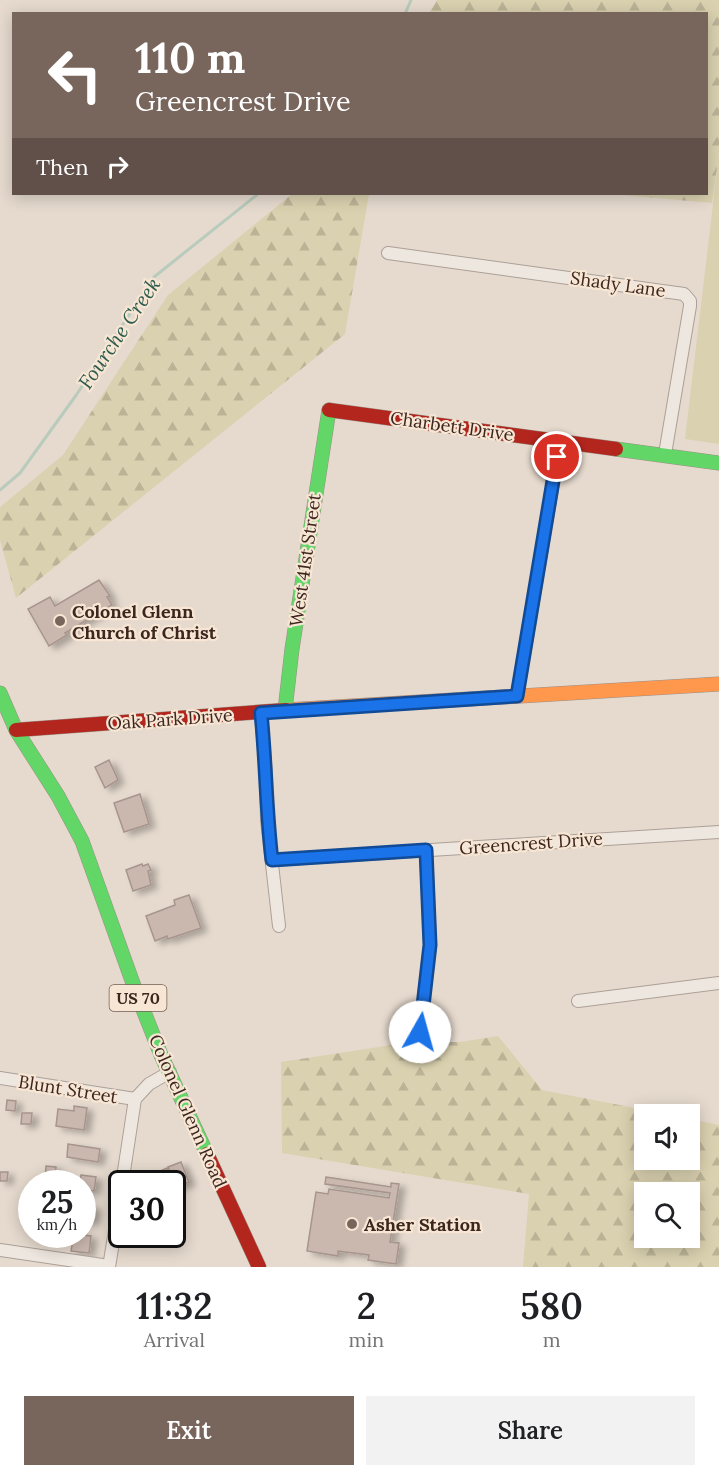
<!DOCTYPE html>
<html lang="en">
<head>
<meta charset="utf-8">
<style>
  body { margin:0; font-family:Lora,serif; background:#f2f2f2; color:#202124; height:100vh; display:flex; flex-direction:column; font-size:22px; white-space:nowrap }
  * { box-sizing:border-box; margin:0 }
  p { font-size:20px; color:#757577 }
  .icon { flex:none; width:33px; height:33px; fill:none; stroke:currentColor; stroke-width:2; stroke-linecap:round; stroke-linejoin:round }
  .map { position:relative; height:1267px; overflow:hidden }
  .details { display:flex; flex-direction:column; background:#fff; flex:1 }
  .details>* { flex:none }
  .top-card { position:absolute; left:12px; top:12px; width:696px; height:183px; border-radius:0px; box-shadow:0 3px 15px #0003; background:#78655c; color:#fff; overflow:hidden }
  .tools { position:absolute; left:634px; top:1104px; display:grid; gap:12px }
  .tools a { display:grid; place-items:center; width:66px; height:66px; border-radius:0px; background:#fff; box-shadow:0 3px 15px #0003; font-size:30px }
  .speed { position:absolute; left:18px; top:1170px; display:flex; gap:12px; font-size:30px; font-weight:700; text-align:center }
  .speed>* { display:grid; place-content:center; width:78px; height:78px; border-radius:50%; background:#fff; box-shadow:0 3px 15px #0003; line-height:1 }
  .speed small { font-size:15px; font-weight:400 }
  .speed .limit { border:3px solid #111; border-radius:9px; background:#fff; color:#111 }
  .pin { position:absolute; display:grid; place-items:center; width:51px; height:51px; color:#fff; margin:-26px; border:3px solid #fff; border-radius:50%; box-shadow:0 2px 6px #0007 }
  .me { position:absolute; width:66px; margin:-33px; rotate:7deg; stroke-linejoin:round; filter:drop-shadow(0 0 4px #0008) }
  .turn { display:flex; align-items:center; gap:21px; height:126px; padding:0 24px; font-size:27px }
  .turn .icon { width:78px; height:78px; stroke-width:2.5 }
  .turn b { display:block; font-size:42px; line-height:51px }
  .then { display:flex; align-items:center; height:57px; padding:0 24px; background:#0003; gap:12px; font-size:22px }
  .eta { display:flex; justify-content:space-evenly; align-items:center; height:102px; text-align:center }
  .eta b { font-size:36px; font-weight:600; line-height:42px }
  .button { display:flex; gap:12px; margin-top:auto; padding:12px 24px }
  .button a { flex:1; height:69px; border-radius:0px; background:#78655c; color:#fff; font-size:24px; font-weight:600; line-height:69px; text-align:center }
  .button a+a { background:#f2f2f2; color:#202124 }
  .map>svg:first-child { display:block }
</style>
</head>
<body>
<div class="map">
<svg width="719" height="1267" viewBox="0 0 719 1267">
  <defs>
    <pattern id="forest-firs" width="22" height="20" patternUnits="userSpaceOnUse" patternTransform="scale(1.5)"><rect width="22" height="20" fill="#dad1b0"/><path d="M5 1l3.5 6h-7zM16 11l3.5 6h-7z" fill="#bcb397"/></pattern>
    <filter id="shadow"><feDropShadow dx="6" dy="3.5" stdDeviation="3" flood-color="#0004"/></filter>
  </defs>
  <rect width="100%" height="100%" fill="#e6dace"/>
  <!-- green -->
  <path fill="#dad1b0" d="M719,154V444L685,439Z"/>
  <!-- forest -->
  <g fill="url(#forest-firs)" fill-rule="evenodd">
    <path d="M437,0H719V154L712,203L610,194H706V14L429,13Z"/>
    <path d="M292,194H369L345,334L16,598L0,540V507L63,455L168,295Z"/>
    <path d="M498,1036L542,1090L666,1114H645V1160H690V1119L719,1125V1267H523L529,1194L282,1153L281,1062L411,1042H460ZM645,1192H690V1238H645Z"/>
  </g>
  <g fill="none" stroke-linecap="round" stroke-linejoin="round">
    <!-- stream -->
    <g stroke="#b9cbbc" stroke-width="3">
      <path d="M405,14L411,0"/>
      <path d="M0,490L20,473L77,394L154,277L258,194"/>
    </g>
  </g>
  <!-- building -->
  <g fill="#cab8af" stroke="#a7958d" stroke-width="1.5" filter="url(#shadow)">
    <path d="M99,580L110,596L107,597L112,605L65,633L67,635L49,646L28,609L50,597L55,606Z"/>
    <path d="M109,760L118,780L105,788L95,767Z"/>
    <path d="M140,794L149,824L124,832L114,803Z"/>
    <path d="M142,864L143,866L148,864L151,870L148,871L151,885L133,891L126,870Z"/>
    <path d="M189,895L201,928L168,939L167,936L155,941L146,916L175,905L174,900Z"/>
    <path d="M7,1100L16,1101L15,1111L6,1110Z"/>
    <path d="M74,1106L87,1108L84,1130L56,1126L58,1109L74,1111Z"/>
    <path d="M22,1113H32L31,1124H21Z"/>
    <path d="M68,1144L100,1149L98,1162L67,1157Z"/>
    <path d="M181,1162L189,1182L176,1187L168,1167Z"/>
    <path d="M46,1166L56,1167L55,1179L45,1178Z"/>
    <path d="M167,1168L173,1183L139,1184L138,1181Z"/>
    <path d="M0,1172H8L7,1181H0Z"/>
    <path d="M81,1175L96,1177L94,1191L82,1190V1184H80Z"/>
    <path d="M326,1177L391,1187V1183L399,1184L390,1242L399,1243L396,1264L368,1260L369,1255L338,1251V1256L307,1251L316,1192L328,1194L329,1189L389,1198L390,1193L325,1184Z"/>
    <path d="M82,1205L95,1207L93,1221L82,1220Z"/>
    <path d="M74,1234L91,1236L89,1253L71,1251Z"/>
  </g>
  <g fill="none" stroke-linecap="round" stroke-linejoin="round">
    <!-- street casing -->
    <g stroke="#aca097" stroke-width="14">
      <g id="street">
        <path d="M388,253L684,294L690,301V306L665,454"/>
        <path d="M517,696L560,441"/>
        <path d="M261,713L266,775L267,820L279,926"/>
        <path d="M272,860L719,832"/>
        <path d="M578,1001L719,983"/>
        <path d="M420,1032L430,945L426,850"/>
        <path d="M0,1078L135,1099"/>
        <path d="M122,1184L135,1099L149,1084L170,1072"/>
        <path d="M0,1250L109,1266"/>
        <path d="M109,1267L122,1188"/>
      </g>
    </g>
    <!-- fast casing -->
    <g stroke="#9b8f86" stroke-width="15">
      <g id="fast">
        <path d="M616,449L719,463"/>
        <path d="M0,693L16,730L58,796L82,841L135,989L161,1055L207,1154"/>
        <path d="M285,710L292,649L329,410"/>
      </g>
    </g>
    <!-- slow casing -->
    <g stroke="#9b8f86" stroke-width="15">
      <path id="slow" d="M286,710L719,684"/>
    </g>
    <!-- jam casing -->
    <g stroke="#9b8f86" stroke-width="15">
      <g id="jam">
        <path d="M329,410L616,449"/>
        <path d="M16,730L286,710"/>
        <path d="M207,1154L259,1267"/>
      </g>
    </g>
    <!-- street -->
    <use href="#street" stroke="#eee7e0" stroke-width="12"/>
    <!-- fast -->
    <use href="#fast" stroke="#63d668" stroke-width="14"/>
    <!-- slow -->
    <use href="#slow" stroke="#ff974d" stroke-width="14"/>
    <!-- jam -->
    <use href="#jam" stroke="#b3261e" stroke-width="14"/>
  </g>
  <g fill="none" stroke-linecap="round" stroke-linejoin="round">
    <!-- route casing -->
    <g stroke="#114b97" stroke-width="15">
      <path id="route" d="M420,1032L430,945L426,850L272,860C266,811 266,762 261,713L517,696L557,457"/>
    </g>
    <!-- route -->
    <use href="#route" stroke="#1a73e8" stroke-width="10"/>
  </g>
  <!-- markers -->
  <g fill="#78655c" stroke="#f7e6d4" stroke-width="2">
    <circle cx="60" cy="621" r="6"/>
    <circle cx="352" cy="1224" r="6"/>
  </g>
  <g text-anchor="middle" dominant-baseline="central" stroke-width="4.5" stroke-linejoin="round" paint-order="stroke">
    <!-- shield labels -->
    <rect fill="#f7e6d4" stroke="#746055" stroke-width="1.5" x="109.5" y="985" width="57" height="26" rx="4.5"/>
    <g font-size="16" font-weight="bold" fill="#3c261e">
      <text x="138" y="998">US 70</text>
    </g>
    <!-- street labels -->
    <g font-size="18" fill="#3c261e" stroke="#f7e6d4">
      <text transform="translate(618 284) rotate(8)">Shady Lane</text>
      <text transform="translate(452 426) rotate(8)">Charbett Drive</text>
      <text transform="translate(305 560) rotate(-82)">West 41st Street</text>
      <text transform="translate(170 719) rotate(-4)">Oak Park Drive</text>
      <text transform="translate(531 843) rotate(-4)">Greencrest Drive</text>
      <text transform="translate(68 1089) rotate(9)">Blunt Street</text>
      <text transform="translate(188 1111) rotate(66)">Colonel Glenn Road</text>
    </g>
    <!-- poi labels -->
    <g font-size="18" font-weight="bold" fill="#3c261e" stroke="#f7e6d4" text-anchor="start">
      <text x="72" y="611">Colonel Glenn<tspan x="72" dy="21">Church of Christ</tspan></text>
      <text x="364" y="1224">Asher Station</text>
    </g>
    <!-- water labels -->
    <g font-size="20" font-style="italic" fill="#2d5c4f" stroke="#f7e6d4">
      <text transform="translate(119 333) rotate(-56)">Fourche Creek</text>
    </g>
  </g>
</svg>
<div class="tools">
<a><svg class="icon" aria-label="sound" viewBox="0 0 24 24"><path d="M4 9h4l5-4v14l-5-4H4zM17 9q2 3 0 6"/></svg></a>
<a><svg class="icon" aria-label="search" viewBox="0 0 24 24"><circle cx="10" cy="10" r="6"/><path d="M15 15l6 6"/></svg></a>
</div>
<div class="speed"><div>25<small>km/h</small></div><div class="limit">30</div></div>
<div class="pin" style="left:557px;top:457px;background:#d93025"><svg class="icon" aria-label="arrive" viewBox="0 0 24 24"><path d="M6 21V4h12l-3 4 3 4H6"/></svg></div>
<svg class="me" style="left:420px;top:1032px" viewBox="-20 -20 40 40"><circle r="19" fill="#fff"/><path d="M0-13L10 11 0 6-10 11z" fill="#1a73e8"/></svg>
<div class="top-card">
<div class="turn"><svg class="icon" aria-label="left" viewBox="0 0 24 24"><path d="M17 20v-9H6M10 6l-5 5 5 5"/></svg><div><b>110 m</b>Greencrest Drive</div></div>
<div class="then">Then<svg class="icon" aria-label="right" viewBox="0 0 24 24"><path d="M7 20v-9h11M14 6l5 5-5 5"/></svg></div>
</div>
</div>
<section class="details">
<div class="eta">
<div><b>11:32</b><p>Arrival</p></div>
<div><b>2</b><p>min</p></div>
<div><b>580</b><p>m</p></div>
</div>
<div class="button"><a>Exit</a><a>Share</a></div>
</section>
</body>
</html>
